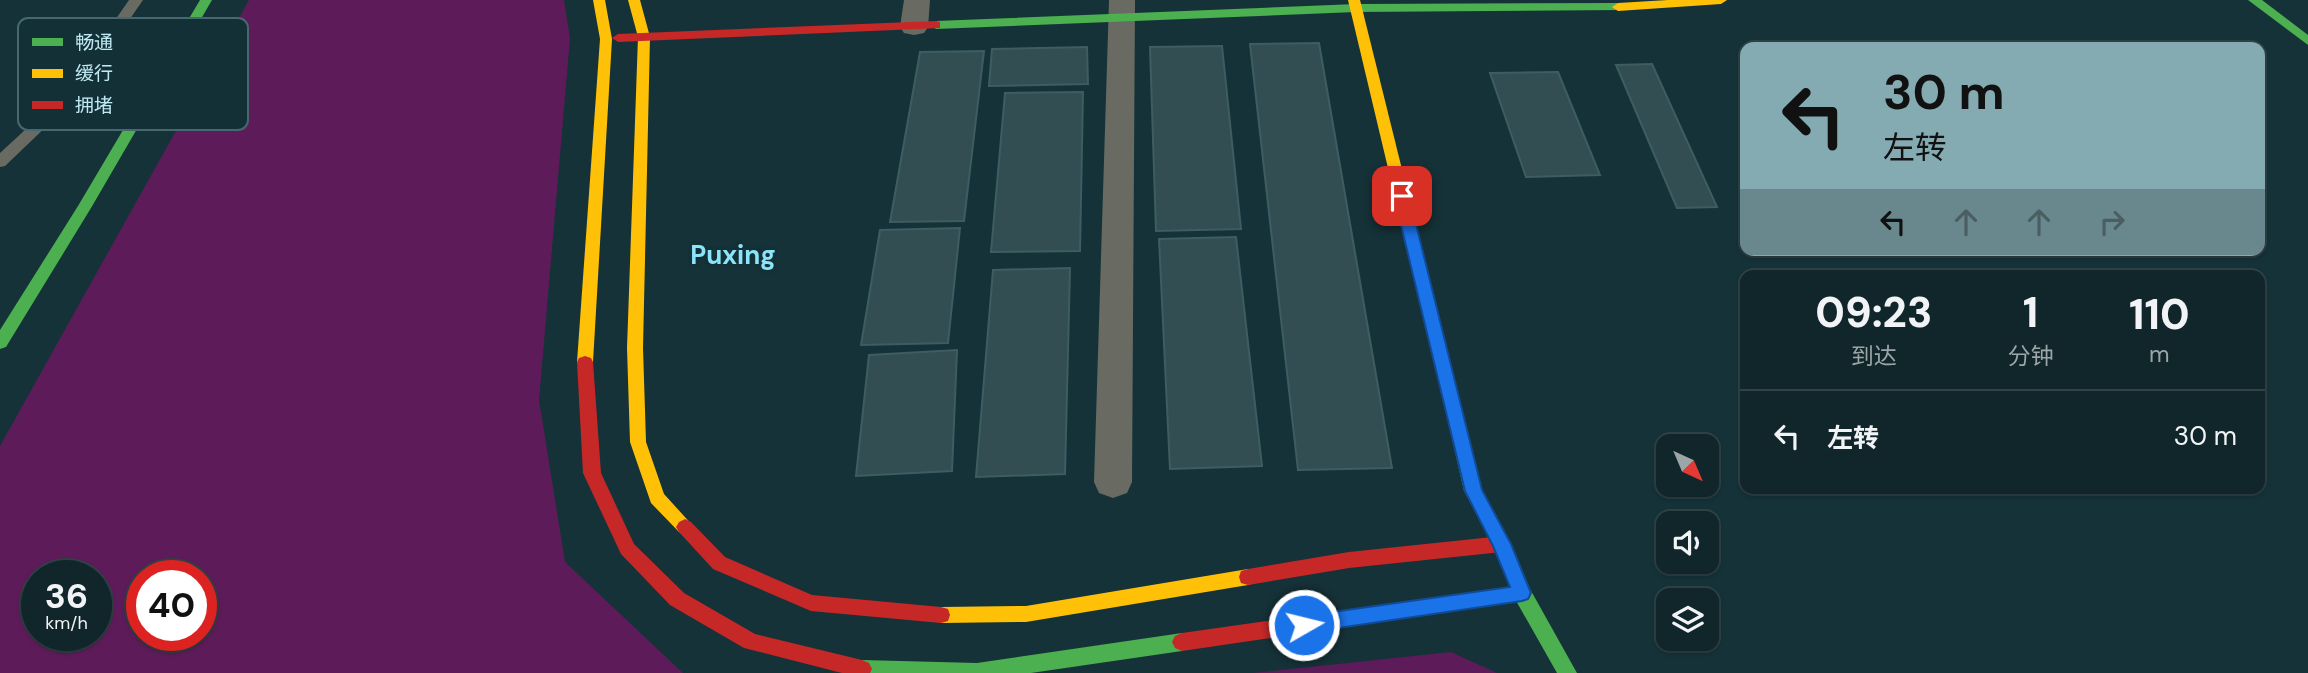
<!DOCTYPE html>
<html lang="zh">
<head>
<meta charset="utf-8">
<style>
  body { margin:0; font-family:"DM Sans","Noto Sans SC",sans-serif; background:#192e32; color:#f1f3f6; height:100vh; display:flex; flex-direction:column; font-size:26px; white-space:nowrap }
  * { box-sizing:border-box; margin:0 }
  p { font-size:23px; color:#9ca5a8 }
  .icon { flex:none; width:38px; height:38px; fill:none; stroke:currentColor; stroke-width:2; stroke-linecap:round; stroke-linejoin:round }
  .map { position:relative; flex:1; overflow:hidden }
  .drawer { position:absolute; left:1740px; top:270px; width:525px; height:224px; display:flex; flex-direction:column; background:#10262a; border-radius:14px; box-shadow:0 2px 5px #0004,0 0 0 2px #304347 }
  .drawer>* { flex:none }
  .hud { position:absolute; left:1740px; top:42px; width:525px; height:214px; border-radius:14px; box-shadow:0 2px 5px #0004,0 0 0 2px #304347; background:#84aab2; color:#111; overflow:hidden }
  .needle { width:46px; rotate:136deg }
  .fabs { position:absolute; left:1656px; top:434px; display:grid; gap:14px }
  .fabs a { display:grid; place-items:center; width:63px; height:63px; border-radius:14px; background:#10262a; box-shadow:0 2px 5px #0004,0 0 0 2px #304347; font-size:35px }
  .speed { position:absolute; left:21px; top:560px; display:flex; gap:14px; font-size:35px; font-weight:700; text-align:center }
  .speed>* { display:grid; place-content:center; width:91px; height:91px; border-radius:50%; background:#10262a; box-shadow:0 2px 5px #0004,0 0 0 2px #304347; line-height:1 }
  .speed small { font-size:18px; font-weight:400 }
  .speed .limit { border:10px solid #d22; background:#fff; color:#111 }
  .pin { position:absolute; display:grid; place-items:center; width:60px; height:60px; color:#fff; margin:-30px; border-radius:14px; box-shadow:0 4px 10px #0006 }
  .me { position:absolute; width:77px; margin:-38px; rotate:82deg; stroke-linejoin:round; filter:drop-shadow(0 0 5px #0008) }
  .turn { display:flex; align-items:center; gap:24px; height:147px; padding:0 28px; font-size:32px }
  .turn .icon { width:91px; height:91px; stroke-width:2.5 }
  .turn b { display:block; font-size:49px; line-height:60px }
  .lanes { display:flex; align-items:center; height:66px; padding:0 28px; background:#0003; justify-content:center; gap:35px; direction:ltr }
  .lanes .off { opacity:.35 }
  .eta { display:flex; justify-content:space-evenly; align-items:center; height:119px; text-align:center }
  .eta b { font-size:42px; font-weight:800; line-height:49px }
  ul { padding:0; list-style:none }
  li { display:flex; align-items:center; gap:21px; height:91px; padding:0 28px; border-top:2px solid #304347 }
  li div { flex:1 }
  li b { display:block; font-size:26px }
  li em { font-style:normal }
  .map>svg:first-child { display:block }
</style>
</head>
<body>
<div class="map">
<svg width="2308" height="673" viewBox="0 0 2308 673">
  <rect width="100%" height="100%" fill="#153238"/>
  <!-- green -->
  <g fill="#5d1c59" fill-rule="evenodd">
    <path d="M249,0H564L570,38L539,400L565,562L683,673H0V446ZM37,576H96V635H37ZM142,576H201V635H142Z"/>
    <path d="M1451,652L1497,673H1253Z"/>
  </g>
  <!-- building -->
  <g fill="#324e53" stroke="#3e5d63" stroke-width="2">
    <path d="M1319,43L1392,468L1298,470L1250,44Z"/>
    <path d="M1222,46L1241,229L1156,231L1150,47Z"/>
    <path d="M1087,47L1088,84L989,86L992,49Z"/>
    <path d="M984,51L964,221L890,222L920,52Z"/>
    <path d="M1652,64L1717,207L1677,208L1616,65Z"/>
    <path d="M1558,72L1600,175L1526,177L1490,73Z"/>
    <path d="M1083,92L1080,251L991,252L1005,93Z"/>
    <path d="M960,228L948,343L861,345L880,230Z"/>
    <path d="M1236,237L1262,466L1170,469L1159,239Z"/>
    <path d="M1070,268L1065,474L976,477L993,270Z"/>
    <path d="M957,350L952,471L856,476L869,355Z"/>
  </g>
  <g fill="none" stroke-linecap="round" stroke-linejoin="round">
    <!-- lane -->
    <path fill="#696b63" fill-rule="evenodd" d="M129,0H143L74,100L5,166L0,167V153L64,94Z"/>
    <!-- street -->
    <g fill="#696b63" fill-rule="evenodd">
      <path d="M904,0H930L928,27L924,33L914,35L904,33L900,27Z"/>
      <path d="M1109,0H1135L1132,482L1127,493L1113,498L1099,493L1094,482Z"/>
    </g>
    <!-- fast -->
    <g fill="#4caf50" fill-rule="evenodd">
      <path d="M200,0H212L91,208L6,347L0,349V330L78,206Z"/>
      <path d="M2248,0H2262L2308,35V45Z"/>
      <path d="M1618,3L1622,4V10L1356,12L936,29L930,25L936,21L1356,4Z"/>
      <path d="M1450,389L1456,391L1458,395L1482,490L1511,544L1530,589L1577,673H1557L1515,599L1494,546L1464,491L1442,395L1444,391Z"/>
      <path d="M1182,633L1189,636L1192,642L1189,648L1182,651L1031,673H854L852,669L855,663L862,660L977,663Z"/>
    </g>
    <!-- slow -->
    <g fill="#ffc107" fill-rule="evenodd">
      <path d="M593,0H605L612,39L593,362L591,366H579L577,362L600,39Z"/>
      <path d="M628,0H640L650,37L643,348L646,442L664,494L694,527L691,532L685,535L679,532L651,503L630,442L627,348L638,37Z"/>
      <path d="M1348,0H1360L1458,395L1456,399H1444L1442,395Z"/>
      <path d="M1668,0H1727L1721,4L1618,11L1612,7L1618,3Z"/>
      <path d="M1248,569L1255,571L1257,577L1255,583L1248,585L1026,622L941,623L934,621L932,615L934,609L941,607L1026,606Z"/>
    </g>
    <!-- jam -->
    <g fill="#c62828" fill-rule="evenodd">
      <path d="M936,21L940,22V28L618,42L612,38L618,34Z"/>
      <path d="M585,356L591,358L593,362L601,473L634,544L684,593L755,634L862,660L869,663L872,669L870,673H842L744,648L670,605L621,554L583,473L577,362L579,358Z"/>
      <path d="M685,519L691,522L725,557L812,595L941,607L948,609L950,615L948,621L941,623L811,611L713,569L679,532L676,527L679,522Z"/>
      <path d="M1502,536L1508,539L1511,544L1508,549L1502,552L1349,568L1248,585L1241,583L1239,577L1241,571L1248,569L1349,552Z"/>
      <path d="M1522,585L1529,587L1531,593L1529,599L1522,601L1182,651L1175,648L1172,642L1175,636L1182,633Z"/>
    </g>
  </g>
  <!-- route -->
  <path fill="#1a73e8" stroke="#114b97" stroke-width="2" d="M1402,191L1409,196L1482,490L1511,544L1531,593L1528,599L1522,601L1304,633L1297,631L1294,625L1297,619L1304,616L1510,587L1493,546L1465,491L1394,196Z"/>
  <g text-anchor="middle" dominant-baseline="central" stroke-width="7" stroke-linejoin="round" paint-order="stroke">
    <!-- district labels -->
    <g font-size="26" font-weight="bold" fill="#8be4f8" stroke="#133036">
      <text x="733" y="255">Puxing</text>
    </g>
  </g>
  <!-- legend -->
  <rect x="18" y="18" width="230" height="112" rx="10" fill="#133036" stroke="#47686f" stroke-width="2"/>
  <rect x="32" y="38" width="31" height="8" fill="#4caf50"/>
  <rect x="32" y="69" width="31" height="9" fill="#ffc107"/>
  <rect x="32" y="101" width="31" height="8" fill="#c62828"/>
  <g font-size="19" fill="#c0eaf3">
    <text x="75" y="49">畅通</text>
    <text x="75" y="80">缓行</text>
    <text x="75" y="112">拥堵</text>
  </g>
</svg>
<div class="fabs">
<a><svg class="needle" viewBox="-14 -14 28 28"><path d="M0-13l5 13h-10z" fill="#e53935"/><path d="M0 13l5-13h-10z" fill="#9ca5a8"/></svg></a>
<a><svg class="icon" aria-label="sound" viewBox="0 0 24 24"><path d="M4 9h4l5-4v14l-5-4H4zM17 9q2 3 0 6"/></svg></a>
<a><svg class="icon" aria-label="layers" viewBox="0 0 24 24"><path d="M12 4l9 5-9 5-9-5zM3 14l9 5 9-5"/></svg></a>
</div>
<div class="speed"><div>36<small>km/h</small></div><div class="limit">40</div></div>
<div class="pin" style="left:1402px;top:196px;background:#d93025"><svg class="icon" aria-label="arrive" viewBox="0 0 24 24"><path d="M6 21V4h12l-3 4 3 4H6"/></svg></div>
<svg class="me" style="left:1304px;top:625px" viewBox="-20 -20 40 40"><circle r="17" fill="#1a73e8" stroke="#fff" stroke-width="3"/><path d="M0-11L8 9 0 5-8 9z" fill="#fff"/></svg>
<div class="hud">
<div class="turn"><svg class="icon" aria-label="left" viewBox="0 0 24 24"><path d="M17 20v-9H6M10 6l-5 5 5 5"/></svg><div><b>30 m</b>左转</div></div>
<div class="lanes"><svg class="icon" aria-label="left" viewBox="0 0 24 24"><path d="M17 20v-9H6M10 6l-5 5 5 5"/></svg><svg class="icon off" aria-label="ahead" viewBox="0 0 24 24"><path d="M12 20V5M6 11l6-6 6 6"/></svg><svg class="icon off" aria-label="ahead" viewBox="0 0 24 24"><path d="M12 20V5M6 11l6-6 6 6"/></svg><svg class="icon off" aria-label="right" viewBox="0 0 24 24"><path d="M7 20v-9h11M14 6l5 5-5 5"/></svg></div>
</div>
<section class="drawer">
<div class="eta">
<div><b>09:23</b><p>到达</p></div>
<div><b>1</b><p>分钟</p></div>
<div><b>110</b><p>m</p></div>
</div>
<ul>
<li><svg class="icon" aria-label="left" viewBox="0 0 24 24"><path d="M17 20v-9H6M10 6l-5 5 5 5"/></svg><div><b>左转</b></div><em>30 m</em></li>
</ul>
</section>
</div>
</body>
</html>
